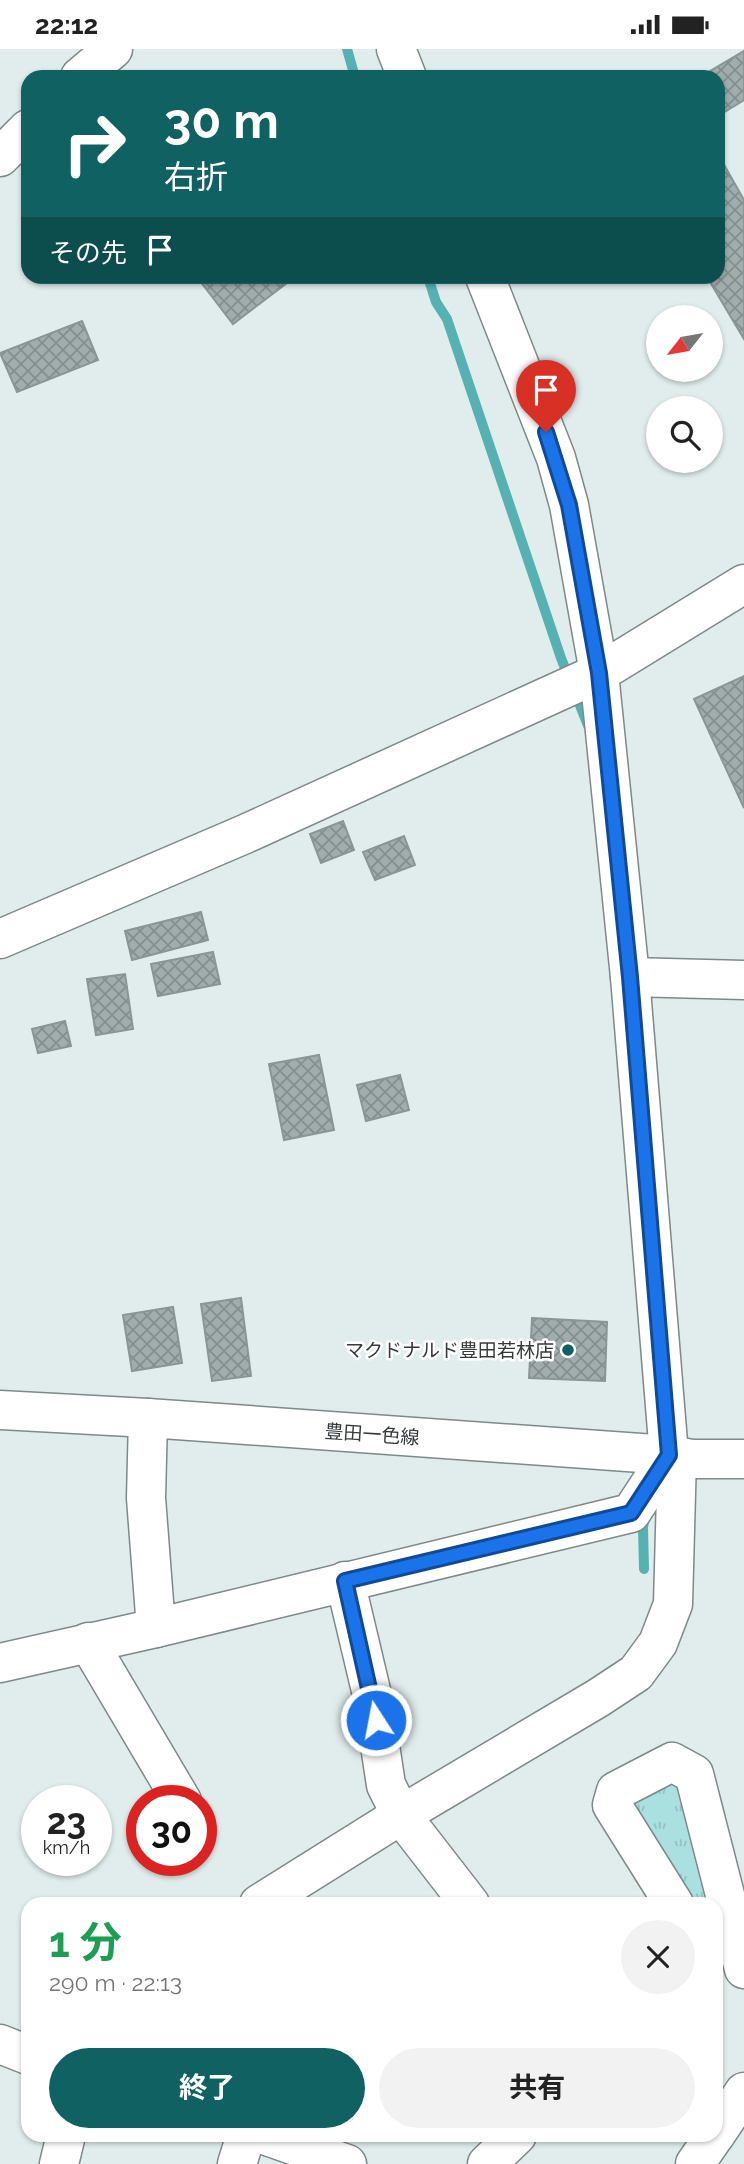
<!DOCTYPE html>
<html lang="ja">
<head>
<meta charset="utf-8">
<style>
  body { margin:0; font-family:Raleway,"Noto Sans JP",sans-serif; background:#f2f2f2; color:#222; height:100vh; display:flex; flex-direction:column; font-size:26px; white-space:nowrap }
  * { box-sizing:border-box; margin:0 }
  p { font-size:23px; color:#767676 }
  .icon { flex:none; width:38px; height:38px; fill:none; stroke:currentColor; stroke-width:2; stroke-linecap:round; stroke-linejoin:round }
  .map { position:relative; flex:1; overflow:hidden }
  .panel { position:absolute; left:21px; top:1848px; width:702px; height:245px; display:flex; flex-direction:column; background:#fff; border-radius:21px; box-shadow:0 2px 5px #0004 }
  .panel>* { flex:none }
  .banner { position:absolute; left:21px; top:21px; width:704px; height:214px; border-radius:21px; box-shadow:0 2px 5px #0004; background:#106262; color:#fff; overflow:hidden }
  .needle { width:46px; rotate:239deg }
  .controls { position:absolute; left:646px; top:256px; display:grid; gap:14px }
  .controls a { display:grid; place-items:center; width:77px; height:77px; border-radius:50%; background:#fff; box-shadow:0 2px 5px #0004; font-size:35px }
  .speed { position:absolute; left:21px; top:1736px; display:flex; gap:14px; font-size:35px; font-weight:700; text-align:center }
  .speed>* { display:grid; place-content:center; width:91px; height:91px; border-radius:50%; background:#fff; box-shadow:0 2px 5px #0004; line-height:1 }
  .speed small { font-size:18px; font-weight:400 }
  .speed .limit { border:10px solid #d22; background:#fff; color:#111 }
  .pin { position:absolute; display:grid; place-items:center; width:60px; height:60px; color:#fff; margin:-72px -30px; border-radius:50% 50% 50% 0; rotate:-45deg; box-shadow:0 0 7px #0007 }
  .pin .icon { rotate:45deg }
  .me { position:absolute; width:77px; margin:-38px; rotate:349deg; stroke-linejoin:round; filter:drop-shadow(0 0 5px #0008) }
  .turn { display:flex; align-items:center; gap:24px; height:147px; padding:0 28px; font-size:32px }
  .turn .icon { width:91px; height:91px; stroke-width:2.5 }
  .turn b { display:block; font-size:49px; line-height:60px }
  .then { display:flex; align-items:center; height:66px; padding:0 28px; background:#0003; gap:14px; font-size:26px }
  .round { display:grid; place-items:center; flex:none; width:74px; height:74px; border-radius:37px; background:#f2f2f2 }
  .head { display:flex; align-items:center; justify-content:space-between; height:119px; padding:0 28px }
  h1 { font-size:42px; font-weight:700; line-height:52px; color:#1e9e55 }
  .cta { display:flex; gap:14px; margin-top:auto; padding:14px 28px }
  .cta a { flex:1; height:80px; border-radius:42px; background:#106262; color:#fff; font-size:28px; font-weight:700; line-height:80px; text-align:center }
  .cta a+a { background:#f2f2f2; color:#222 }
  .status { display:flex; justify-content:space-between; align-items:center; height:49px; padding:0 35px; background:#fff; direction:ltr }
  .status svg { height:19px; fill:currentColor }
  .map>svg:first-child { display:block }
</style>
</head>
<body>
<div class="status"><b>22:12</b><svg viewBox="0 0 49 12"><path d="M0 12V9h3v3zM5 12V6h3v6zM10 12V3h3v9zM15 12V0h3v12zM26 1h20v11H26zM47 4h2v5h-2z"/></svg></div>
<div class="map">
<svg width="744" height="2115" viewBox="0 0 744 2115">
  <defs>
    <pattern id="park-tufts" width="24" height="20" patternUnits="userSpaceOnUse" patternTransform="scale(1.75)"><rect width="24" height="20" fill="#abe0e0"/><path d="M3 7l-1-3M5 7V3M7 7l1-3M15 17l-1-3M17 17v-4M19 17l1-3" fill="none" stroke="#94c1c1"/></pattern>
    <pattern id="building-cross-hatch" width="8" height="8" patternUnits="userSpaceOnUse" patternTransform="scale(1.75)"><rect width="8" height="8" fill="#a1adad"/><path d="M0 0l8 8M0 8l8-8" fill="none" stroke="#848e8e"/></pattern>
  </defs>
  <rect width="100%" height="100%" fill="#e0edec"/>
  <!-- park -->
  <path fill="url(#park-tufts)" d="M662,1728L686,1741L715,1855H691L629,1758Z"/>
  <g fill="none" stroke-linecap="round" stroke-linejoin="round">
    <!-- stream -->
    <g stroke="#56b1b2" stroke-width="10">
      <path d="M347,0L355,28"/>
      <path d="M428,228L436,253L447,270L561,609L589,679"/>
      <path d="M644,1520L643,1478L646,1464"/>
    </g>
  </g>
  <!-- building -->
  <g fill="url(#building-cross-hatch)" stroke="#8a9595" stroke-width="2">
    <path d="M744,2V51L718,67V28H700Z"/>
    <path d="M718,105L744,151V290L707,228H718Z"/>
    <path d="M197,228H295L233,275Z"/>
    <path d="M82,272L98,311L17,343L0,304Z"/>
    <path d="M744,627V759L694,650Z"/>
    <path d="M343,772L354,801L321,814L310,785Z"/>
    <path d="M404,787L415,816L375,831L363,803Z"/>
    <path d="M201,863L208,891L132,911L125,882Z"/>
    <path d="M213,903L220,935L158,947L151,915Z"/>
    <path d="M125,925L133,980L96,986L87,930Z"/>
    <path d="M65,972L71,997L38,1004L32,980Z"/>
    <path d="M319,1006L334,1081L284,1091L269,1015Z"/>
    <path d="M400,1026L409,1061L366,1072L357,1036Z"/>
    <path d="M241,1249L251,1327L212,1332L201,1255Z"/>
    <path d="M173,1258L182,1314L132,1322L123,1266Z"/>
    <path d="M532,1269L607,1273L605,1332L529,1329Z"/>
  </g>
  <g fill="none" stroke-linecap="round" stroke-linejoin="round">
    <!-- street casing -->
    <g stroke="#7e8989" stroke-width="41">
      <g id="street">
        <path d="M0,890L245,785L599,624L744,535"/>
        <path d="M630,928L744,931"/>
        <path d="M148,1369L146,1449L156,1579"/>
        <path d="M345,1532L373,1650L386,1736L401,1766L470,1855"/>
        <path d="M88,1593L182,1752"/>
        <path d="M0,1614L156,1579L631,1464L669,1406"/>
        <path d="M259,1855L401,1766L598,1649L636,1624L658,1594L673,1555L677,1408"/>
        <path d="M674,1855L612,1756L616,1742L672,1713L694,1725L744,1920"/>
        <path d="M0,1995L28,2006"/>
        <path d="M716,2085L744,2043"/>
        <path d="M264,2086L347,2115"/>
        <path d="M59,2115L66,2086"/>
        <path d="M237,2115L246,2086"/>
        <path d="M487,2115L517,2086"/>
        <path d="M695,2115L715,2086"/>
      </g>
    </g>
    <!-- secondary casing -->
    <g stroke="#7e8989" stroke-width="41">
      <g id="secondary">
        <path d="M396,0L407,28"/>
        <path d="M485,228L556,409L569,456L599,624L630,928L669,1406"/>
      </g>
    </g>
    <!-- primary casing -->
    <g stroke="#7e8989" stroke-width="41">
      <g id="primary">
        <path d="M80,28L113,0"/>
        <path d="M0,108L28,80"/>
        <path d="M0,1361L148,1369L669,1406L692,1410H744"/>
      </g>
    </g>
    <!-- street -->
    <use href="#street" stroke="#fff" stroke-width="38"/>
    <!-- secondary -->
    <use href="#secondary" stroke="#fff" stroke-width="38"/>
    <!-- primary -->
    <use href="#primary" stroke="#fff" stroke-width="38"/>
  </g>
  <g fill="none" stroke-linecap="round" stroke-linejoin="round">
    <!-- route casing -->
    <g stroke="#114b97" stroke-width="18">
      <path id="route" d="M376,1671L345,1532L631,1464L669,1406L630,928L599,624L569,456L546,383"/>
    </g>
    <!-- route -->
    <use href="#route" stroke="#1a73e8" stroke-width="12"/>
  </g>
  <!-- markers -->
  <circle fill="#106262" stroke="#fff" stroke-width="2.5" cx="568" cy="1301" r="7"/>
  <g text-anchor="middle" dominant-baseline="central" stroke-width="5" stroke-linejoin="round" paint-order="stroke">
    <!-- poi labels -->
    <g font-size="19" fill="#353a3a" stroke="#fff" text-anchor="end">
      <text x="554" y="1301">マクドナルド豊田若林店</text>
    </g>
    <!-- street labels -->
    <g font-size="19" fill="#353a3a" stroke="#fff">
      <text transform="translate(372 1385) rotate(4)">豊田一色線</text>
    </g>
  </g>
</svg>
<div class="controls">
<a><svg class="needle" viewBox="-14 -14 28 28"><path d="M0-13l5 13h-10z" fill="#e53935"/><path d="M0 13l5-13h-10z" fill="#767676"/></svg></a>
<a><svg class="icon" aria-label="search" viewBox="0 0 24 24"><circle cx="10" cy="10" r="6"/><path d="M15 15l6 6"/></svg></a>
</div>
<div class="speed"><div>23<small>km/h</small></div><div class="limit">30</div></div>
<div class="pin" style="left:546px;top:383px;background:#d93025"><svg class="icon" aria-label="arrive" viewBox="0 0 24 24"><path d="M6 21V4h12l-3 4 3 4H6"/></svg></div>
<svg class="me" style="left:376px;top:1671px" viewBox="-20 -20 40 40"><circle r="17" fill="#1a73e8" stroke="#fff" stroke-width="3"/><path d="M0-11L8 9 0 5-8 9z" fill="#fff"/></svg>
<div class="banner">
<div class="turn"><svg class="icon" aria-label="right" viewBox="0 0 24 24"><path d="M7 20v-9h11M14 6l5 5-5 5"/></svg><div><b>30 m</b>右折</div></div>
<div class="then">その先<svg class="icon" aria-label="arrive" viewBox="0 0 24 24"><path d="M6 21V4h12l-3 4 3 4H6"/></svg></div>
</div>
<section class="panel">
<div class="head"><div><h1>1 分</h1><p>290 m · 22:13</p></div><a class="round"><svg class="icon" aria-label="close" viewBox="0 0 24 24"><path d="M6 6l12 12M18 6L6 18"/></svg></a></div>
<div class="cta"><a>終了</a><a>共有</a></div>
</section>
</div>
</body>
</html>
